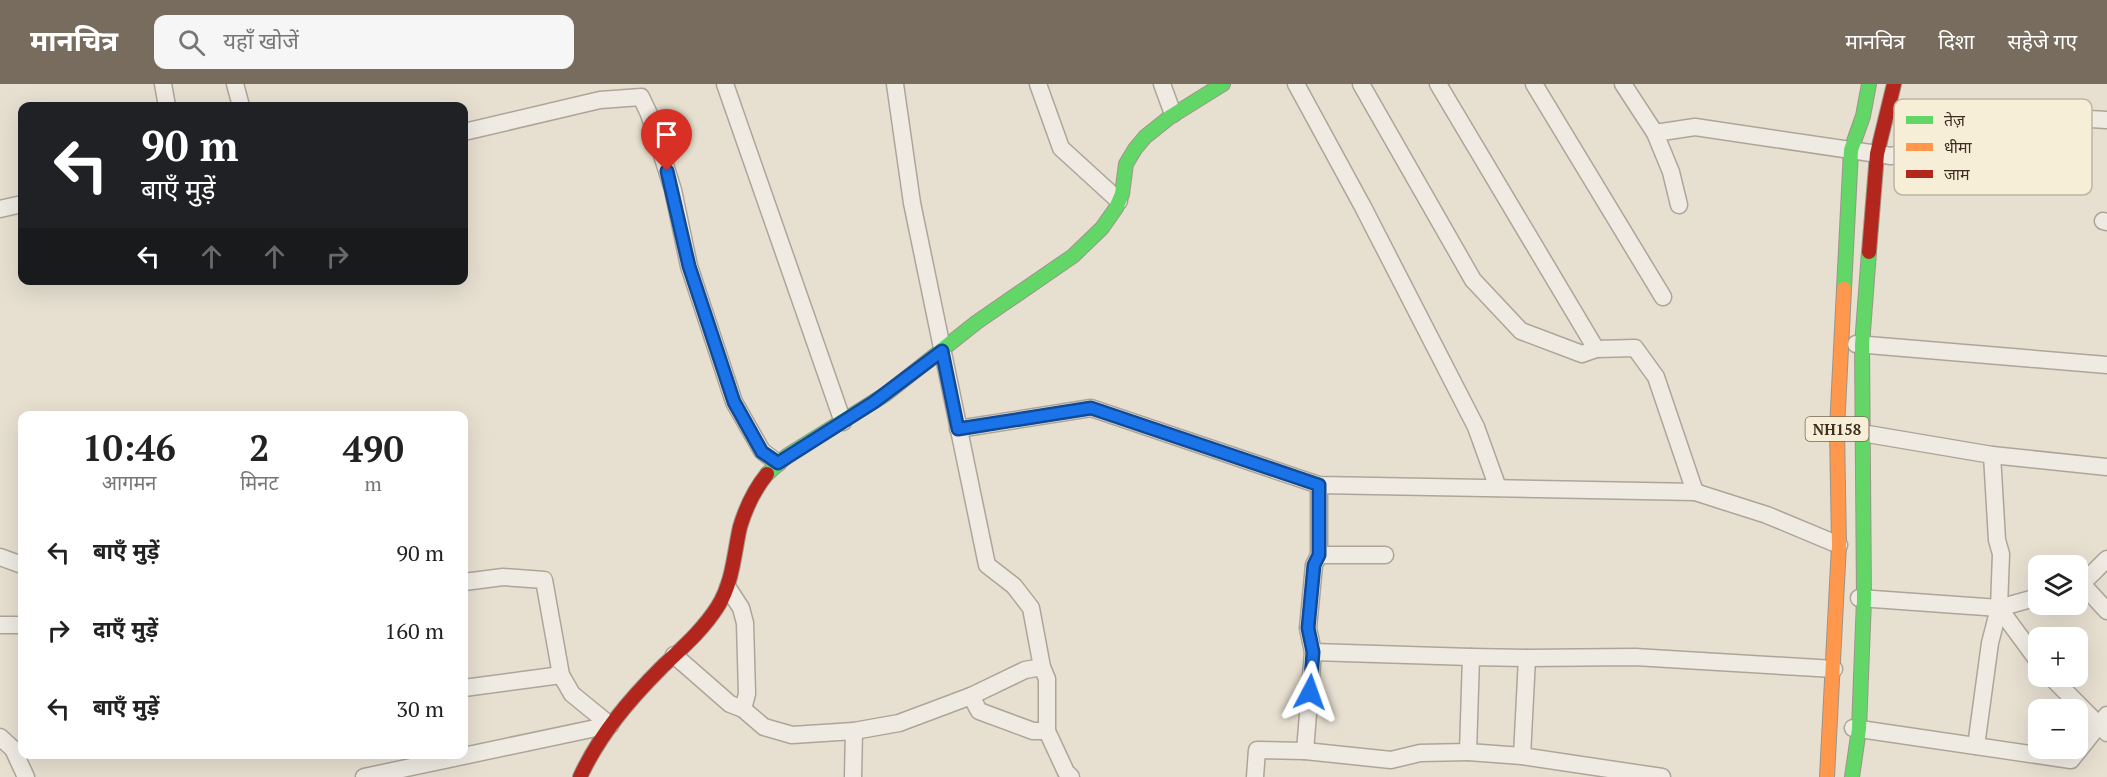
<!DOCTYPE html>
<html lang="hi">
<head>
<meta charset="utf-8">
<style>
  body { margin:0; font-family:"PT Serif","Noto Sans Devanagari",serif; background:#f6f6f6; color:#222; height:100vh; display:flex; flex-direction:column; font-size:22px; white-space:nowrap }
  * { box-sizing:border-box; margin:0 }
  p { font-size:20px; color:#767676 }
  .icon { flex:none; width:33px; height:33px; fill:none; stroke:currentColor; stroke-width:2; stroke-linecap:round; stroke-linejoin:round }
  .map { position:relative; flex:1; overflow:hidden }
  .side { position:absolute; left:18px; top:327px; width:450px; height:348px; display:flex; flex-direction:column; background:#fff; border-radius:12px; box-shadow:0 6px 24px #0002 }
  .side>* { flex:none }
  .guide { position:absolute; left:18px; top:18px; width:450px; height:183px; border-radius:12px; box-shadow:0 6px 24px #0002; background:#202124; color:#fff; overflow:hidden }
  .buttons { position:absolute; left:2028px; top:471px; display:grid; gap:12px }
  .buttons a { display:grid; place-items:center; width:60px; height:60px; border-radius:12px; background:#fff; box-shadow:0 6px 24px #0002; font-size:30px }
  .pin { position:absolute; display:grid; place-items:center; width:51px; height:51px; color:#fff; margin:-62px -26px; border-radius:50% 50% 50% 0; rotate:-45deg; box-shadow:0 0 6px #0007 }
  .pin .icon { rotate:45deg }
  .me { position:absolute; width:66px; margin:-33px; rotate:4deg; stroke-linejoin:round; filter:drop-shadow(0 0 4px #0008) }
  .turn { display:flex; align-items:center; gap:21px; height:126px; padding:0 24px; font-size:27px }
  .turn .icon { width:78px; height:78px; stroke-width:2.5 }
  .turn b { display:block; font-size:42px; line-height:51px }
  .lanes { display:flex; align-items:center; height:57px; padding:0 24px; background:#0003; justify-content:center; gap:30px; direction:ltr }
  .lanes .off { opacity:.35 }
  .eta { display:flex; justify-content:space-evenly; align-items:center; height:102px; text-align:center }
  .eta b { font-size:36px; font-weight:700; line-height:42px }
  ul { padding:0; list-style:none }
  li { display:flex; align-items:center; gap:18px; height:78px; padding:0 24px }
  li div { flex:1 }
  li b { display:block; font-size:22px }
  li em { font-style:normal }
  header { display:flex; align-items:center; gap:36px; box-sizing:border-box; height:84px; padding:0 30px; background:#786c5e; color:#fff }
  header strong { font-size:28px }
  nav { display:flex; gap:33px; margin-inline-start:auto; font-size:21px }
  .search { width:420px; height:54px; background:#f6f6f6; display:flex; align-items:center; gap:15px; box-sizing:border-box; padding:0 21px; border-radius:12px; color:#767676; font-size:22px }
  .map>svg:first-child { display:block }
</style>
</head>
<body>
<header>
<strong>मानचित्र</strong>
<div class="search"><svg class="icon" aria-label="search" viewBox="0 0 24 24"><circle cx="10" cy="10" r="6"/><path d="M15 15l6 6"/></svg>यहाँ खोजें</div>
<nav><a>मानचित्र</a><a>दिशा</a><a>सहेजे गए</a></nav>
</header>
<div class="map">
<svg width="2107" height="693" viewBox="0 0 2107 693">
  <rect width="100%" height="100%" fill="#e7e0d1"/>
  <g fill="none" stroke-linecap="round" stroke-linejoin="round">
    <!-- street casing -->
    <g stroke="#ada599" stroke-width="19">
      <g id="street">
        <path d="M163,0L167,22"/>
        <path d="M235,0L241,22"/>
        <path d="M725,0L843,338"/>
        <path d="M895,0L912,119L987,481L1014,502L1031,524L1042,583L1047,595V647L1066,688L1071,693"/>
        <path d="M1038,0L1061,64L1119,117"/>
        <path d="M1162,0L1173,30"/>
        <path d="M1296,0L1363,123L1476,343L1498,404"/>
        <path d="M1361,0L1473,196L1521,247L1582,270L1596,265L1635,264L1656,293L1695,408"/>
        <path d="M1438,0L1596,265"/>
        <path d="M1534,0L1663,213"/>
        <path d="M1623,0L1655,49L1671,88L1679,121"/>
        <path d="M464,48L600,16L641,13L649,30L673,106L689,182L734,318L762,367L778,379"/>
        <path d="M1655,49L1695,43L1891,72L1941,61L1988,29L2107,36"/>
        <path d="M0,125L22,120"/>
        <path d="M2103,137L2107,138"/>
        <path d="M1856,260L2107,281"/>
        <path d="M958,345L1091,324L1319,401L1695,408L1767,431L1839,461"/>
        <path d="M1856,348L1992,371L2107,383"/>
        <path d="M1319,471H1385"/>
        <path d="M0,473L22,481"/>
        <path d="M464,498L503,493L544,496L561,591L572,610L610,641"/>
        <path d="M2083,501L2107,527"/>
        <path d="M2078,502C2083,500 2100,481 2107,475"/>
        <path d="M728,504L741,524L745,539L747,610L743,625"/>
        <path d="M1859,514L1999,524L2038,513"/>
        <path d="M1999,524L2038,577"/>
        <path d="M0,541H22"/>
        <path d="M1313,568L1471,573"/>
        <path d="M674,571L730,620L743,625L764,643L792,651L854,647L899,639L971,612L1025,586L1042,583"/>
        <path d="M2050,592L2107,649"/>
        <path d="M464,604L561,591"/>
        <path d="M971,612L979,627L1033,647H1047"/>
        <path d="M1853,644L2071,676L2107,631"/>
        <path d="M0,653L13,665L26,693"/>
        <path d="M1976,662L1990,559L1999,524L2001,470L1997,456L1992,371"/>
        <path d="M1305,667L1313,568L1308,544L1314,481L1319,471V401"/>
        <path d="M1522,672L1527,574"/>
        <path d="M364,693L610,641"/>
        <path d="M853,693L854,647"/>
        <path d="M1255,693L1257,666L1305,667L1391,676L1420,669L1468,668"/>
        <path d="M1662,693L1522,672L1468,668L1471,573L1527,574L1635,573L1834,585"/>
      </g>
    </g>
    <!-- fast casing -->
    <g stroke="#9c958a" stroke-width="16">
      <g id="fast">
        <path d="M1844,205L1851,66L1863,32L1869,0"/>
        <path d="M767,390L788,371L886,310L977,238L1073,172L1102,144L1116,124L1122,110L1126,80L1135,65L1145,53L1170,33L1223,0"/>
        <path d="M1852,693L1859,645L1864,515L1862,261L1869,168"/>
      </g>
    </g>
    <!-- slow casing -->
    <g stroke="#9c958a" stroke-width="16">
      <path id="slow" d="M1827,693L1839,461L1837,345L1844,205"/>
    </g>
    <!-- jam casing -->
    <g stroke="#9c958a" stroke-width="16">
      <g id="jam">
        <path d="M1869,168L1877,70L1894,0"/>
        <path d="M580,693C600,650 629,616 662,583C682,564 703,546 718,522C733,498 734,469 740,443C746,423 754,406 767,390"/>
      </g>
    </g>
    <!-- street -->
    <use href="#street" stroke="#efebe3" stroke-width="16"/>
    <!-- fast -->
    <use href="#fast" stroke="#63d668" stroke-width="14"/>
    <!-- slow -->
    <use href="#slow" stroke="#ff974d" stroke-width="14"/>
    <!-- jam -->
    <use href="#jam" stroke="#b3261e" stroke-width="14"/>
  </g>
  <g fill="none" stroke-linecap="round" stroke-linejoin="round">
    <!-- route casing -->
    <g stroke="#114b97" stroke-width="15">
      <path id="route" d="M667,87L689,182L734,318L762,368L778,379L874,318L942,267L958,345L1091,324L1319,401V471L1314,481L1308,544L1313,568L1310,608"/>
    </g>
    <!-- route -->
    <use href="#route" stroke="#1a73e8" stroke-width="10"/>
  </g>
  <g text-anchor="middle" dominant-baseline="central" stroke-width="4.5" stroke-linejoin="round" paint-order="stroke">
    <!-- shield labels -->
    <rect fill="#f7eed8" stroke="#756857" stroke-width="1.5" x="1805.5" y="333" width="63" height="24" rx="4.5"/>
    <g font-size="15" font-weight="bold" fill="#3d2e20">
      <text x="1837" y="345">NH158</text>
    </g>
  </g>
  <!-- legend -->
  <rect x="1894" y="15" width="198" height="96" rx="9" fill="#f7eed8" stroke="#bfb4a1" stroke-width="1.5"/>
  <rect x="1906" y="32" width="27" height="8" fill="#63d668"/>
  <rect x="1906" y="59" width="27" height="8" fill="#ff974d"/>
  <rect x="1906" y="86" width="27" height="8" fill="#b3261e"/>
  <g font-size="16" fill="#3d2e20">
    <text x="1944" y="42">तेज़</text>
    <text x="1944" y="69">धीमा</text>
    <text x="1944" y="96">जाम</text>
  </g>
</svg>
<div class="buttons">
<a><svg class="icon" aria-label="layers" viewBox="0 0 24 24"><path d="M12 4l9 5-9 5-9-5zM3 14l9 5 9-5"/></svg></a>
<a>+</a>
<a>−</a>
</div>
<div class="pin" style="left:667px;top:87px;background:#d93025"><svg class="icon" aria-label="arrive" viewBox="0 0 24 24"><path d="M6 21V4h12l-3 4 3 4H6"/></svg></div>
<svg class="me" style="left:1310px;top:608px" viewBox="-20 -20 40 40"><path d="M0-17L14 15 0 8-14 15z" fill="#1a73e8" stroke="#fff" stroke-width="4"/></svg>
<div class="guide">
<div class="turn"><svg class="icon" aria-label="left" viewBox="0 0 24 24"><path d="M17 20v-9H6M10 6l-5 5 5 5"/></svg><div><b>90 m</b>बाएँ मुड़ें</div></div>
<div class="lanes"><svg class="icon" aria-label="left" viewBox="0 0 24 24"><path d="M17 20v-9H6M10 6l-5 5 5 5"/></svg><svg class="icon off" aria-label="ahead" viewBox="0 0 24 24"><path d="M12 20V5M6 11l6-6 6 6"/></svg><svg class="icon off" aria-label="ahead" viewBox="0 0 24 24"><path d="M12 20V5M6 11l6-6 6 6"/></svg><svg class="icon off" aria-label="right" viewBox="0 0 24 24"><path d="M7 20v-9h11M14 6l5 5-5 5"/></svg></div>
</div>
<section class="side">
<div class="eta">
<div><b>10:46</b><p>आगमन</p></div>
<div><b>2</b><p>मिनट</p></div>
<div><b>490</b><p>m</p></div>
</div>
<ul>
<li><svg class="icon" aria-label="left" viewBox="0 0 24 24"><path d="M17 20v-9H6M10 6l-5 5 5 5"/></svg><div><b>बाएँ मुड़ें</b></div><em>90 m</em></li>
<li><svg class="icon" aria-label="right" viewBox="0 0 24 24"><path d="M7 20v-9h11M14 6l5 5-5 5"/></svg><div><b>दाएँ मुड़ें</b></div><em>160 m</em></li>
<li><svg class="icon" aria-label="left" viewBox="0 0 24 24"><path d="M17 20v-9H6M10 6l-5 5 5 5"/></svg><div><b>बाएँ मुड़ें</b></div><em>30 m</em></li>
</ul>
</section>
</div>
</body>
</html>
